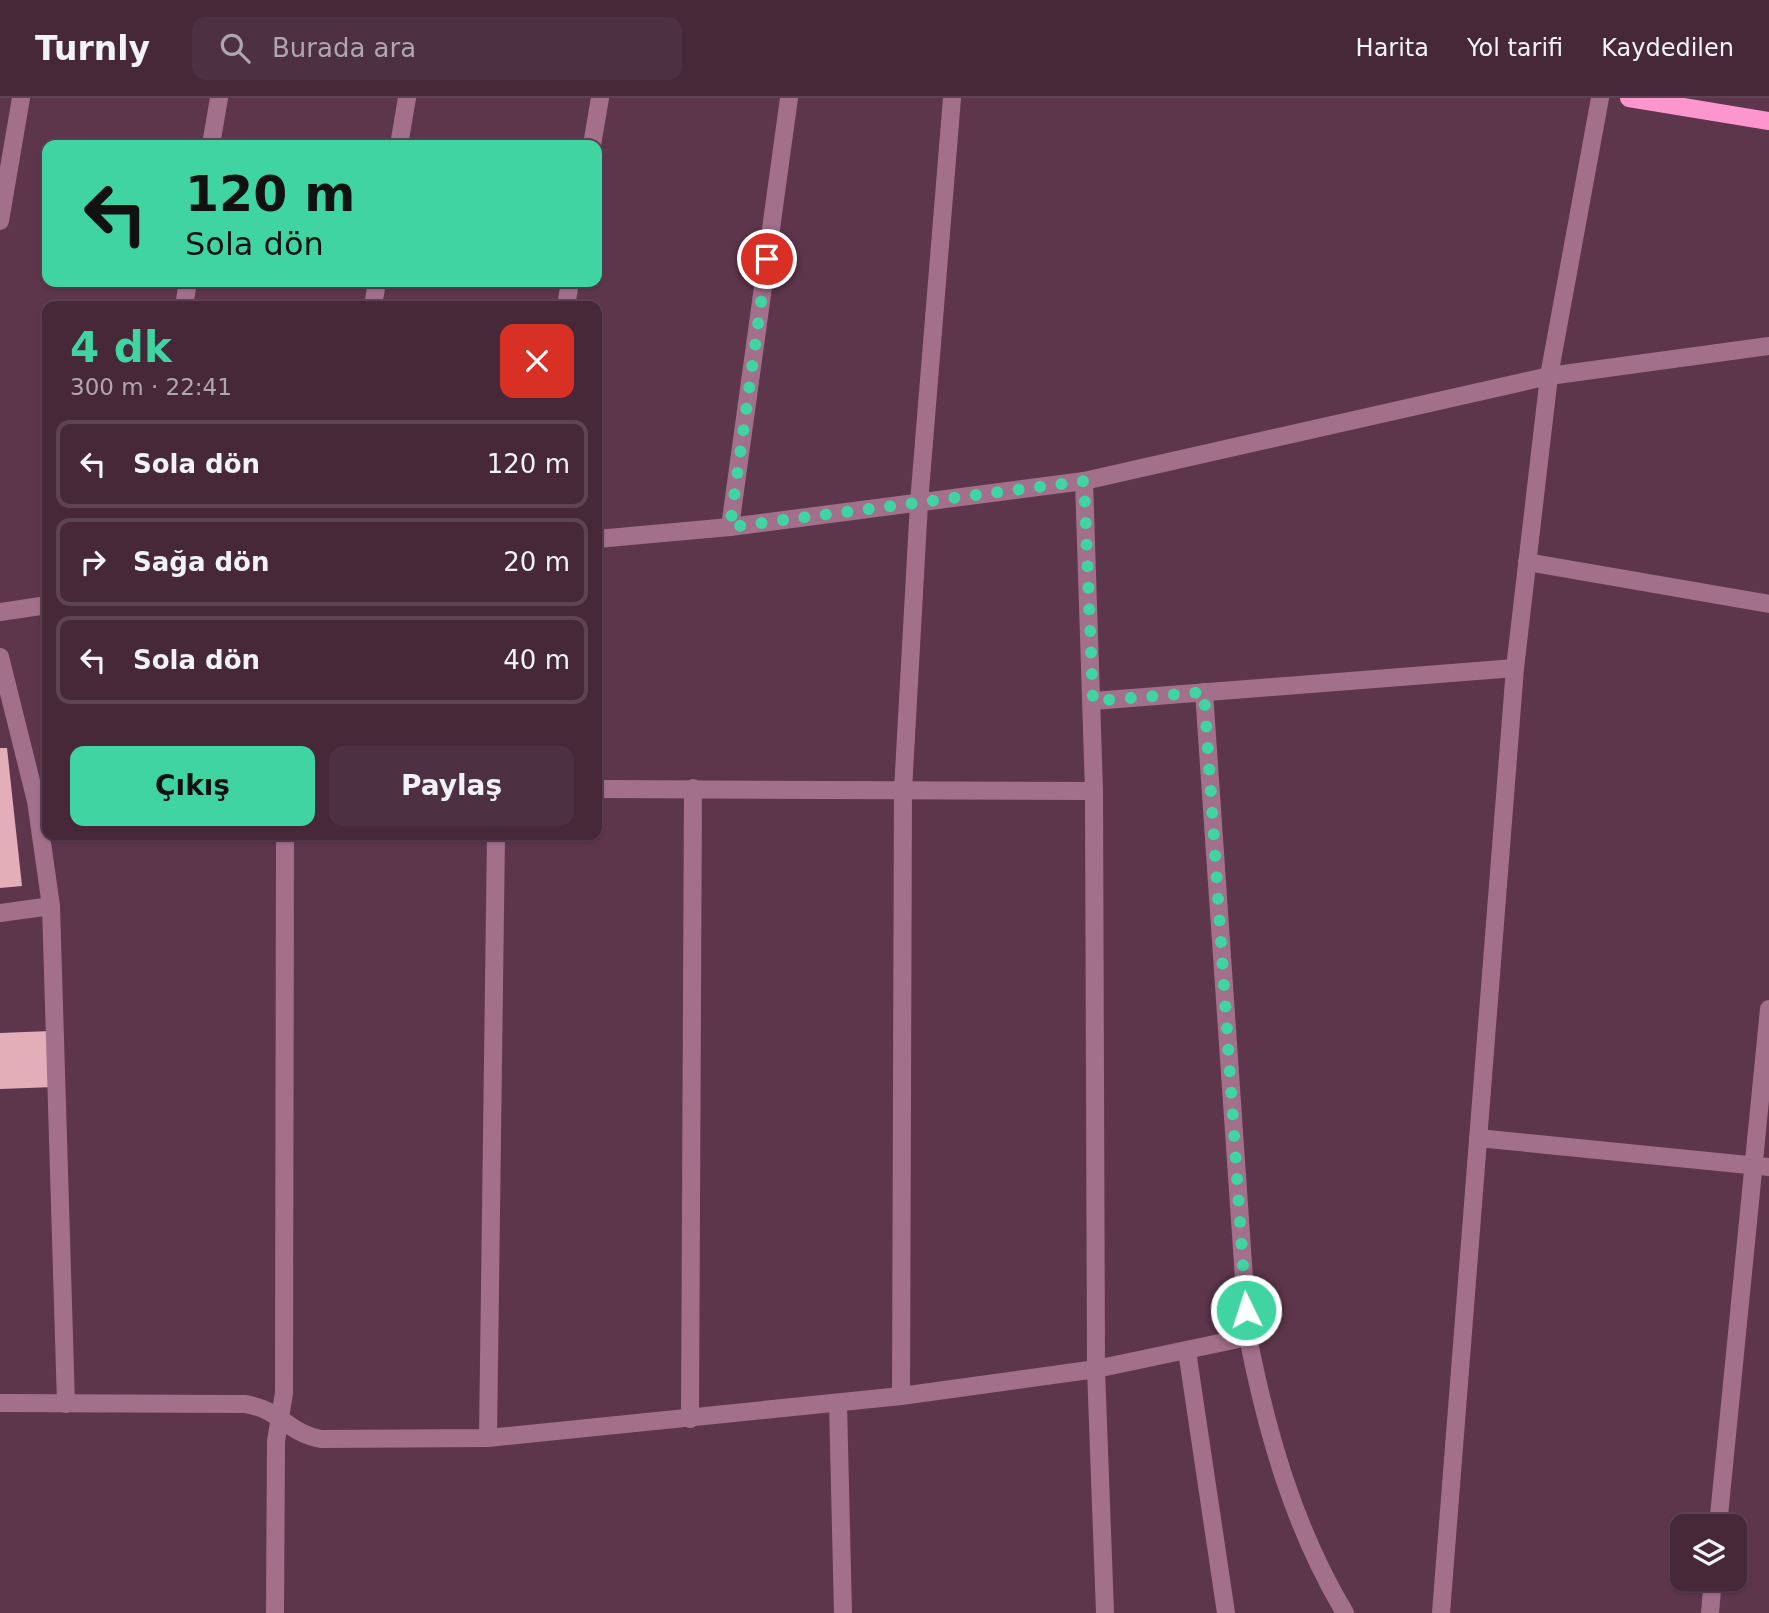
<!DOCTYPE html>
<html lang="tr">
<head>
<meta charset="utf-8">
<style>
  body { margin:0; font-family:"DejaVu Sans",sans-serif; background:#4d3041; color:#f1f3f6; height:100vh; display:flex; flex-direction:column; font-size:26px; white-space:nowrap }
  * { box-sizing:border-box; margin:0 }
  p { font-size:23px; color:#b0a6ae }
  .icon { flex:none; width:38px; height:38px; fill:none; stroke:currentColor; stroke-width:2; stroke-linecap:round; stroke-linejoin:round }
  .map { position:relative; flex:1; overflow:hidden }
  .sheet { position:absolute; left:42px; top:203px; width:560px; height:539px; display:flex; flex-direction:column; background:#462839; border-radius:14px; box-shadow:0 2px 5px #0004,0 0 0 2px #5e4453 }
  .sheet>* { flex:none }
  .banner { position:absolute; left:42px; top:42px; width:560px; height:147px; border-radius:14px; box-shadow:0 2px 5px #0004,0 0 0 2px #5e4453; background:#3fd4a2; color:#111; overflow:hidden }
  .controls { position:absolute; left:1670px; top:1416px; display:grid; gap:14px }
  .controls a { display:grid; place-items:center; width:77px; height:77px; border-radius:14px; background:#462839; box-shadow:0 2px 5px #0004,0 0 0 2px #5e4453; font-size:35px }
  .pin { position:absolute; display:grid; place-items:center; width:60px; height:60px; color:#fff; margin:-30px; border:4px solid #fff; border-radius:50%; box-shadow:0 2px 7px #0007 }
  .me { position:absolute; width:77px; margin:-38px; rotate:356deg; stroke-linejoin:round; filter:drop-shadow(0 0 5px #0008) }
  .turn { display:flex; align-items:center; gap:24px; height:147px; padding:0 28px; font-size:32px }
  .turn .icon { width:91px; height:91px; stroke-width:2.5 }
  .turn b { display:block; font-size:49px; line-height:60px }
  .round { display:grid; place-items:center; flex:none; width:74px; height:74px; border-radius:14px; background:#4d3041 }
  .headline { display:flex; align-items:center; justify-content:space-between; height:119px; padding:0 28px }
  h1 { font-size:42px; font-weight:700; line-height:52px; color:#3fd4a2 }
  .action { display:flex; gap:14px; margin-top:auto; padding:14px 28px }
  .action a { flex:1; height:80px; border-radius:14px; background:#3fd4a2; color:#111; font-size:28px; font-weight:700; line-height:80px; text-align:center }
  .action a+a { background:#4d3041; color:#f1f3f6 }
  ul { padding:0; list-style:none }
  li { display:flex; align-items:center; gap:21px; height:88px; margin:0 14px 10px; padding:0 14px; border:4px solid #5e4453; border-radius:14px }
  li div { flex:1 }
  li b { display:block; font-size:26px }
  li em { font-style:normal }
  header { display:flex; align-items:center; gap:42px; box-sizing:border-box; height:98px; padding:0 35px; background:#462839; border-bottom:2px solid #5e4453 }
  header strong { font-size:33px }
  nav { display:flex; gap:38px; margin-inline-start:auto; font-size:24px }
  .search { width:490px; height:63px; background:#4d3041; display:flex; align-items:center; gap:18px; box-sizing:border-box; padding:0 24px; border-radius:14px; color:#b0a6ae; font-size:26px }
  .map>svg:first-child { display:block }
</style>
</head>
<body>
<header>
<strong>Turnly</strong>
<div class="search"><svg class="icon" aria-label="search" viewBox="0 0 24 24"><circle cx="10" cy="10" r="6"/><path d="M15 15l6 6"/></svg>Burada ara</div>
<nav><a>Harita</a><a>Yol tarifi</a><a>Kaydedilen</a></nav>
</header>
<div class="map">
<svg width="1769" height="1515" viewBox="0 0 1769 1515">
  <rect width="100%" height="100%" fill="#5e364c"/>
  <!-- building -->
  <g fill="#e4aeb8">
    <path d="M0,650H7L22,788L0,790Z"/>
    <path d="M51,933L54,989L0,991V935Z"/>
  </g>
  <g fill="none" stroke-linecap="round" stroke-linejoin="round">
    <!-- minor -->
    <g stroke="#a3708b" stroke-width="18">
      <path d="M952,0L919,405L903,692L901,1298L1096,1271L1248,1239"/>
      <path d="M211,47L219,0"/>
      <path d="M399,47L407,0"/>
      <path d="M592,47L600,0"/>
      <path d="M0,123L21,0"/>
      <path d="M184,208L188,184"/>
      <path d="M373,208L377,184"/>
      <path d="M566,208L570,184"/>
      <path d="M1084,383L1094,693L1096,1271L1105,1515"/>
      <path d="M730,429L789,0"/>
      <path d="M597,441L730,429L1084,383L1549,278L1769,248"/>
      <path d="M1527,464L1769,506"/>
      <path d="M0,514L47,507"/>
      <path d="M0,559L36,703L51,808L66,1306"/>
      <path d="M1204,594L1248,1239C1267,1335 1294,1430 1345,1515"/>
      <path d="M1093,603L1515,570"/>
      <path d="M597,691L1094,693"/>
      <path d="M0,815L51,808"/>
      <path d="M1478,1040L1769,1069"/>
      <path d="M1187,1253L1226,1515"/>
      <path d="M0,1305L245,1306C282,1312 287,1335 321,1341L488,1340L901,1298"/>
      <path d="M838,1305L843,1515"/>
      <path d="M690,1321L693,690"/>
      <path d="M488,1340L496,737"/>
      <path d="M1718,1428L1769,911"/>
      <path d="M275,1515L276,1343L284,1295L285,737"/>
      <path d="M1441,1515L1515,570L1549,278L1600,0"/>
      <path d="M1710,1515L1713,1480"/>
    </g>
    <!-- major -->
    <path stroke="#fd96cf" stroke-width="18" d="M1629,0L1769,23"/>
  </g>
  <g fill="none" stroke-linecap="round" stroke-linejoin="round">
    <!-- route -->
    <path stroke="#3fd4a2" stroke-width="12" stroke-dasharray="0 21.6" d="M767,161L730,429L1084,383L1093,603L1204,594L1246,1212"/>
  </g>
</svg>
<div class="controls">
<a><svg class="icon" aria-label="layers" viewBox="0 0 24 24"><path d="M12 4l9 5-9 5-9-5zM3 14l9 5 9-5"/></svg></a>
</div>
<div class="pin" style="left:767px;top:161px;background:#d93025"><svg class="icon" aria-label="arrive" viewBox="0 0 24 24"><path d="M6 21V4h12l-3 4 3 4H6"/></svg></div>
<svg class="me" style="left:1246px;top:1212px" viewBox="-20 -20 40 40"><circle r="17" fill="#3fd4a2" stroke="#fff" stroke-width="3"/><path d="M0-11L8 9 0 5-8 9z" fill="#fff"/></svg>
<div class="banner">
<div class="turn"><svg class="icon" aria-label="left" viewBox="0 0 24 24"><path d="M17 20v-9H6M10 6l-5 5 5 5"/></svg><div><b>120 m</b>Sola dön</div></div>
</div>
<section class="sheet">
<div class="headline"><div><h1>4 dk</h1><p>300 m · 22:41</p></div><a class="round" style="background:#d93025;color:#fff"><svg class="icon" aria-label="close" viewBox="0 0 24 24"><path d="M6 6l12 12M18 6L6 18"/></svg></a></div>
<ul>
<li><svg class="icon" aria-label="left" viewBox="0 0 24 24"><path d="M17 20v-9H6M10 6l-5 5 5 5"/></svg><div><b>Sola dön</b></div><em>120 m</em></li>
<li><svg class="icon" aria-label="right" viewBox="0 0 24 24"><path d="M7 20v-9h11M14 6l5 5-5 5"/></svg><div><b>Sağa dön</b></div><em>20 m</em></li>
<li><svg class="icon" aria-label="left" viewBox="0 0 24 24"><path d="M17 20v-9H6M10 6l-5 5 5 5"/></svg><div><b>Sola dön</b></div><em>40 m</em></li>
</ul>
<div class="action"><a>Çıkış</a><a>Paylaş</a></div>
</section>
</div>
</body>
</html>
